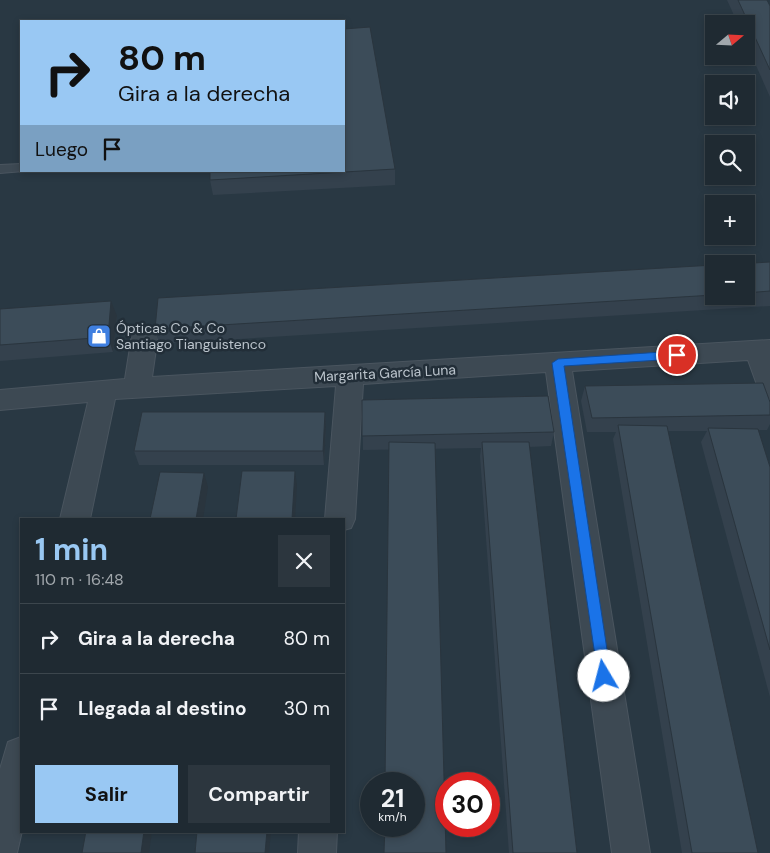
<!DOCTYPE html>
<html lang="es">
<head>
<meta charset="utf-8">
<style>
  body { margin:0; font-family:"DM Sans",sans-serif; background:#2c363e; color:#f1f3f6; height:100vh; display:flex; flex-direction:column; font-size:19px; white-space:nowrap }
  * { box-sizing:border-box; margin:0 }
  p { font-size:16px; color:#a1a7ac }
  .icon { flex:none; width:28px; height:28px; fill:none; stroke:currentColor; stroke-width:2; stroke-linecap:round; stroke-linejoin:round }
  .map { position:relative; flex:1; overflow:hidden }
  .drawer { position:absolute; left:20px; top:518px; width:325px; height:315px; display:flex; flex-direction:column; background:#1f2a32; border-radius:0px; box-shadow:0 2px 8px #0003,0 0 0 1px #3c464d }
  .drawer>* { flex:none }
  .guide { position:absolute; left:20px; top:20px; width:325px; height:152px; border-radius:0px; box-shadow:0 2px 8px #0003,0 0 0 1px #3c464d; background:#99c8f3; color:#111; overflow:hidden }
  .needle { width:32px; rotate:71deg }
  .buttons { position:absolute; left:705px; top:15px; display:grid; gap:10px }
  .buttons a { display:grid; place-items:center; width:50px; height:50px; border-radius:0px; background:#1f2a32; box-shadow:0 2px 8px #0003,0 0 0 1px #3c464d; font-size:25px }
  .speed { position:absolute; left:360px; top:772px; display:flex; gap:10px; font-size:25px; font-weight:700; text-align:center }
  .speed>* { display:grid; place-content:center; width:65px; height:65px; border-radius:50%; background:#1f2a32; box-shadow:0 2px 8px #0003,0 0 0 1px #3c464d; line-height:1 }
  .speed small { font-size:12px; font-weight:400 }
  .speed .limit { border:8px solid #d22; background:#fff; color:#111 }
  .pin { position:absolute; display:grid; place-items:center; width:42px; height:42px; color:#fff; margin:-21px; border:2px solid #fff; border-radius:50%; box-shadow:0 1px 5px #0007 }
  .me { position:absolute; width:55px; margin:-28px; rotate:352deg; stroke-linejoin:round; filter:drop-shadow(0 0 4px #0008) }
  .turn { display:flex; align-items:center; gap:18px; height:105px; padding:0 15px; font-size:22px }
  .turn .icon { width:65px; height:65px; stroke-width:2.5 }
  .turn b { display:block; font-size:35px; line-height:42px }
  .then { display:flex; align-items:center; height:48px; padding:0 15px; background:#0003; gap:10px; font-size:19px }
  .round { display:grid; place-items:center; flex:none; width:52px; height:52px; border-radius:0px; background:#2c363e }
  .summary { display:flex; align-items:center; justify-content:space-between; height:85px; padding:0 15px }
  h1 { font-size:30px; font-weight:700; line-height:38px; color:#99c8f3 }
  .cta { display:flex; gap:10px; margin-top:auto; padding:10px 15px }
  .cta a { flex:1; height:58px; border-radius:0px; background:#99c8f3; color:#111; font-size:20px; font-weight:700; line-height:58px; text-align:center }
  .cta a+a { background:#2c363e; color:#f1f3f6 }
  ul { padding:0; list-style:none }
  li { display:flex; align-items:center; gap:15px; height:70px; padding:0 15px; border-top:1px solid #3c464d }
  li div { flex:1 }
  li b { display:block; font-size:19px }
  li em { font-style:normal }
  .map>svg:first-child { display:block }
</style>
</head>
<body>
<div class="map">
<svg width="770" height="853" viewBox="0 0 770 853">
  <rect width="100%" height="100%" fill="#293843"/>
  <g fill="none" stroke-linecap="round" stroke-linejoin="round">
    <!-- service casing -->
    <g stroke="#4a555f" stroke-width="2">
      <path id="service" d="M21,164V171H24L0,173V165Z"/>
    </g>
    <!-- minor casing -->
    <g stroke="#4a555f" stroke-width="2">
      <g id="minor">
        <path d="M145,326L154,329L158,335L152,377L770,340V399L761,396L748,360L572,371L650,853H612L546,372L363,384L355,519L351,528L344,530V519H325L336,386L115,399L90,519H60L88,402L0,410V390L125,379L132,335L136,329Z"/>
        <path d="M21,737L22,831L17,853H0V769L8,742Z"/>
        <path d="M299,831H337L336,853H298Z"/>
      </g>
    </g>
    <!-- service -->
    <use href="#service" fill="#3d4953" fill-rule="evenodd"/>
    <!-- minor -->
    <use href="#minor" fill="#3d4953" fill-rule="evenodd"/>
  </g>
  <!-- wall -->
  <g fill="#34414d">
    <path d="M727,0H767L770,6V97L746,43V24H738Z"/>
    <path d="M395,169V185L213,195L210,180Z"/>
    <path d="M770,262V306L159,344L155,329L714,265V296H746V264Z"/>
    <path d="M0,309L117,316L113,352L0,361Z"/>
    <path d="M585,386L770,402V424L767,430H758L770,467V697L701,442L707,431H668L758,853H682L613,439L616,432H587L581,401Z"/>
    <path d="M362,400L554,432L551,446L529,447L577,853H509L480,456L481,448L363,450Z"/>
    <path d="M325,412L326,427L324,465H139L134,451Z"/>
  </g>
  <!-- shaded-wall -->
  <g fill="#2a353e">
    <path d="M111,301L117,316L113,352L108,337Z"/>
    <path d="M325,412L326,427L324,465L323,451Z"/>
    <path d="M295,471L297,485L295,519H292Z"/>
    <path d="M204,473L208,487L203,519H196Z"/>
    <path d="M144,831H152L149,853H141Z"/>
    <path d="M267,831H271L269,853H265Z"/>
  </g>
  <!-- building -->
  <g fill="#3c4c59" stroke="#2a353e">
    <path d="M738,0H767L770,6V70Z"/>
    <path d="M370,27L395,169L210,180V171H344V29Z"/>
    <path d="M770,262V291L746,293V264H737Z"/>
    <path d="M714,265V295L155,329L158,298Z"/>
    <path d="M111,301L108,337L0,345V309Z"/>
    <path d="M763,383L770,402V415L592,418L585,386Z"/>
    <path d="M548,396L554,432L362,436V400Z"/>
    <path d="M142,412H325L323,451H134Z"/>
    <path d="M618,425L667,426L758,853H692Z"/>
    <path d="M708,428L758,429L770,467V650Z"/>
    <path d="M389,442L435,443L446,853H384L385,826H414V784H385Z"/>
    <path d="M482,442H529L577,853H513Z"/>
    <path d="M242,471H295L292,519H236Z"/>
    <path d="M160,472L204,473L196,519H150Z"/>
    <path d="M86,831H144L141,853H82Z"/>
    <path d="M197,831H267L265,853H195Z"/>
  </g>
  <!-- route -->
  <path fill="#1a73e8" stroke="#114b97" d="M677,351L682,355L677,359L564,366L611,676L609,681L604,683L600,681L598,676L552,363L558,359Z"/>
  <!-- icons -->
  <defs>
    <g id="shop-square" transform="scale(1.25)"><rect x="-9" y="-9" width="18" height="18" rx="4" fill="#3f7fe0" stroke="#222e38"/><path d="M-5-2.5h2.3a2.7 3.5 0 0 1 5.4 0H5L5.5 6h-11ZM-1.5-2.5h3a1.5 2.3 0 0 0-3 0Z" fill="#fff"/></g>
  </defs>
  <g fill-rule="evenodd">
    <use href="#shop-square" x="99" y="336"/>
  </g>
  <g text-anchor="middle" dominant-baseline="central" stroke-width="5" stroke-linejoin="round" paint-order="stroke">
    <!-- poi labels -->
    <g font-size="14" fill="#bbc4cc" stroke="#222e38" text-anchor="start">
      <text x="116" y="328">Ópticas Co &amp; Co<tspan x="116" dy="16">Santiago Tianguistenco</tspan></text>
    </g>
    <!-- street labels -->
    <g font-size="14" fill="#bbc4cc" stroke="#222e38">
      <text transform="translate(385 373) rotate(-3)">Margarita García Luna</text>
    </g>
  </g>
</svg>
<div class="buttons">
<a><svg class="needle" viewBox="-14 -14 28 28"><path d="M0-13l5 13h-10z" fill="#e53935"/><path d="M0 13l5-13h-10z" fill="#a1a7ac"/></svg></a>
<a><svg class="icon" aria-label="sound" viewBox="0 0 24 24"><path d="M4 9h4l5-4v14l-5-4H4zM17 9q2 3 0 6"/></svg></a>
<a><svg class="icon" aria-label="search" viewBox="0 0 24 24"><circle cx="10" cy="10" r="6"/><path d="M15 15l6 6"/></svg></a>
<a>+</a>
<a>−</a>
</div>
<div class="speed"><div>21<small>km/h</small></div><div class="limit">30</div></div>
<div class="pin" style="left:677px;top:355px;background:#d93025"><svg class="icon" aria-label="arrive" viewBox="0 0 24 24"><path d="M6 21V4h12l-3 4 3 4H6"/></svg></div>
<svg class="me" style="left:604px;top:676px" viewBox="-20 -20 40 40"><circle r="19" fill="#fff"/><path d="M0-13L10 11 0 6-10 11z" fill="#1a73e8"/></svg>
<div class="guide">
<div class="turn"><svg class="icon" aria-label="right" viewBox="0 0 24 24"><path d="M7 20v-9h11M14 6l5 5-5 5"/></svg><div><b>80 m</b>Gira a la derecha</div></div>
<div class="then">Luego<svg class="icon" aria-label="arrive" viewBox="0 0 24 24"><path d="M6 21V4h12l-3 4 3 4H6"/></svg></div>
</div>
<section class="drawer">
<div class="summary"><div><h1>1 min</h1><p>110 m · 16:48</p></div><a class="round"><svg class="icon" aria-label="close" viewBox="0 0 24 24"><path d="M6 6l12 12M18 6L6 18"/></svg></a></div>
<ul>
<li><svg class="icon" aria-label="right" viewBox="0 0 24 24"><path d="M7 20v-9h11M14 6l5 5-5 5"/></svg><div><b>Gira a la derecha</b></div><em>80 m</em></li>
<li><svg class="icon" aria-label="arrive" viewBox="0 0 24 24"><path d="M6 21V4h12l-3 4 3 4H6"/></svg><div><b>Llegada al destino</b></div><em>30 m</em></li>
</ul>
<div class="cta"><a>Salir</a><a>Compartir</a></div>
</section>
</div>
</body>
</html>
